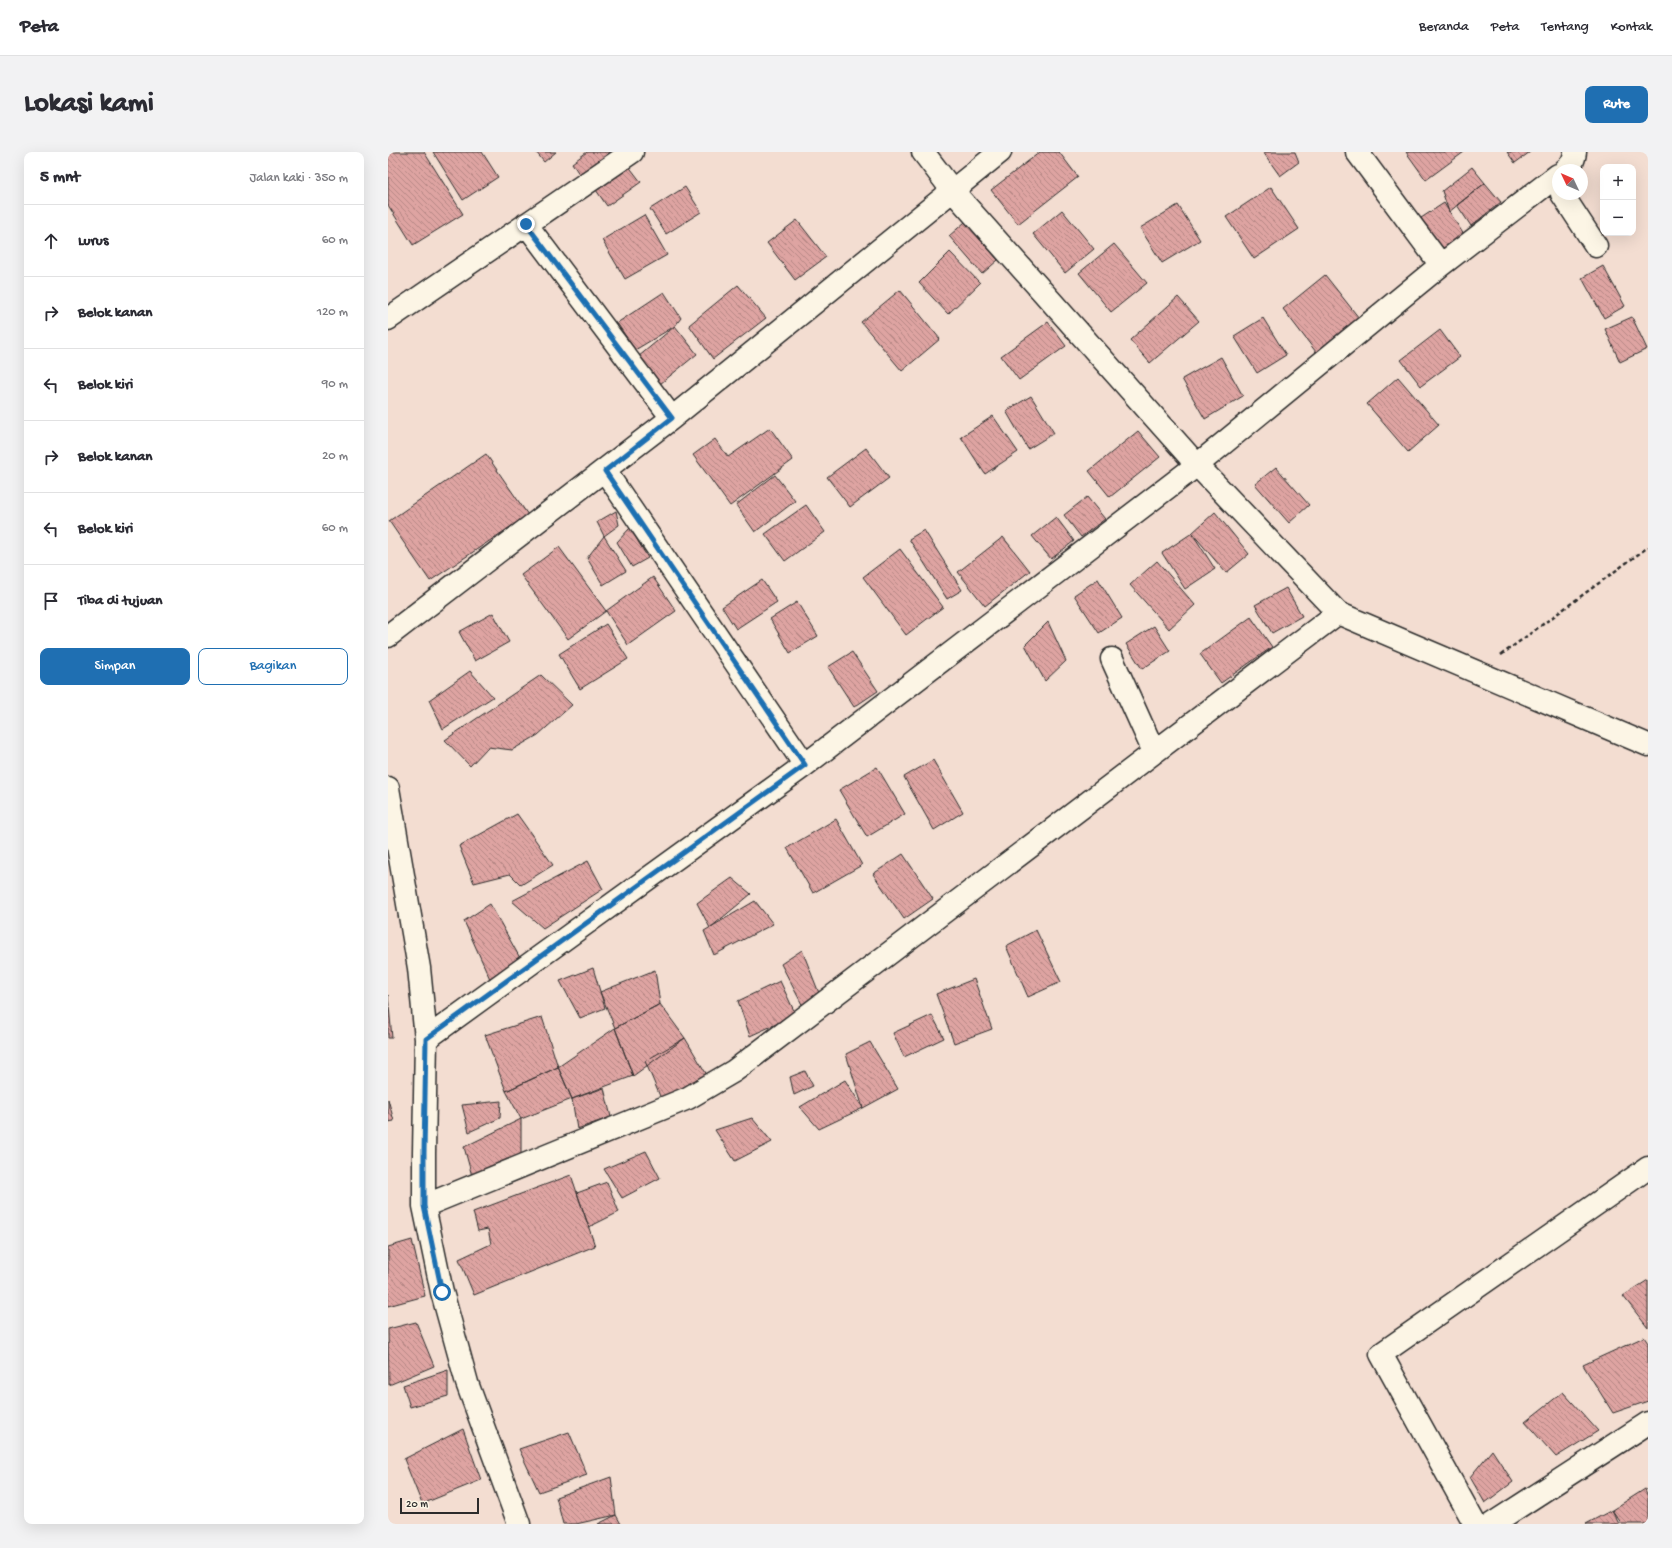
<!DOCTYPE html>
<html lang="id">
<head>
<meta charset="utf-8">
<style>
	:root { --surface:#fff; --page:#f2f2f3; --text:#2b2b33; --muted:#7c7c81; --line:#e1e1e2; --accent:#1f6fb2 }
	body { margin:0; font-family:"Gochi Hand",sans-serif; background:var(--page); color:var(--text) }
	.controls { position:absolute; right:12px; top:12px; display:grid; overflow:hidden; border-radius:8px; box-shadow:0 4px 16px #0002 }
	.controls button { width:36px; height:36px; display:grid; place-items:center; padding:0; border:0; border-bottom:1px solid var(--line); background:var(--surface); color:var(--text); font:20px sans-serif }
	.compass { position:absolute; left:1164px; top:12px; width:36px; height:36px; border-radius:50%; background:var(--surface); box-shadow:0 4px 16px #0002; rotate:314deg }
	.scale { position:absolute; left:12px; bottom:10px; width:79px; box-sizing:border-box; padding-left:4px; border:2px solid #2b2b2b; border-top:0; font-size:11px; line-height:14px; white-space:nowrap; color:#2b2b2b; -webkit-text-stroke:3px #fcf5e5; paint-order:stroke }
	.stop { position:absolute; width:12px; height:12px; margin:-9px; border:3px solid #1f6fb2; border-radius:50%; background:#fff }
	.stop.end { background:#1f6fb2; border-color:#fff; box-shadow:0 1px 4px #0008 }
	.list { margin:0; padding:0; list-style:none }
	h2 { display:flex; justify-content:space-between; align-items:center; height:52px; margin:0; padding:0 16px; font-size:17px }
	h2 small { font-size:13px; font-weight:400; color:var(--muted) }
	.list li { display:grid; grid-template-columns:26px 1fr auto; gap:12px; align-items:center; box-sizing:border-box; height:72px; padding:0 16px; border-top:1px solid var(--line) }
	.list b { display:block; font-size:15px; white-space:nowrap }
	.list em { font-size:13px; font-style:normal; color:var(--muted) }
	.actions { display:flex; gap:8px; padding:12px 16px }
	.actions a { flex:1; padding:9px 0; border:1px solid var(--accent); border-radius:8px; text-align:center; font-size:14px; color:var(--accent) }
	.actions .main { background:var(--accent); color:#fff }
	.icon { flex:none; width:22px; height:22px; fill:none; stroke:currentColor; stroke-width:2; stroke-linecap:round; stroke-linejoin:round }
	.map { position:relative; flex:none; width:1260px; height:1372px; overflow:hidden; border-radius:8px }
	header { display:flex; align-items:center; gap:24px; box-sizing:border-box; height:56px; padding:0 20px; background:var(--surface); border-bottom:1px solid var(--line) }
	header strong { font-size:19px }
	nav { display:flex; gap:22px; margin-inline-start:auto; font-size:14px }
	.intro { display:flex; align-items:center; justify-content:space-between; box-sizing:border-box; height:96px; padding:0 24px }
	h1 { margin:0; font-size:28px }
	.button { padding:10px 18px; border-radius:8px; background:var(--accent); color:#fff; font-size:14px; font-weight:700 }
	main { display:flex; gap:24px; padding:0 24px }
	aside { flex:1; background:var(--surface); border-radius:8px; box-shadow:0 4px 16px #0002 }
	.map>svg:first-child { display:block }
	.building { fill:url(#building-back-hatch); stroke:#2b2b2b }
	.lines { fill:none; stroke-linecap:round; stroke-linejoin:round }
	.street-casing { stroke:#2b2b2b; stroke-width:25 }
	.path { stroke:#2b2b2b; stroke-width:2.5; stroke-dasharray:4 3; stroke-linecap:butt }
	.street { stroke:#fcf5e5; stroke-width:22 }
	.route { stroke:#1f6fb2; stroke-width:5 }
</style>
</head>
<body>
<header>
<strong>Peta</strong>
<nav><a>Beranda</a><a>Peta</a><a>Tentang</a><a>Kontak</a></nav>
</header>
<div class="intro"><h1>Lokasi kami</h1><a class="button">Rute</a></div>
<main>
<aside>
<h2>5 mnt<small>Jalan kaki · 350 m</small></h2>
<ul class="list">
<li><svg class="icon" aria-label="ahead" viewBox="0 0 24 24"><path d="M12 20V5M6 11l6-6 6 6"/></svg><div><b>Lurus</b></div><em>60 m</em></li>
<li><svg class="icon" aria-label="right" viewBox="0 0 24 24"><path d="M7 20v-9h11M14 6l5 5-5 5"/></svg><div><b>Belok kanan</b></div><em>120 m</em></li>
<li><svg class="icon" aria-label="left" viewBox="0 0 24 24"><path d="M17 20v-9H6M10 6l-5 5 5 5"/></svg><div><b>Belok kiri</b></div><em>90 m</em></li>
<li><svg class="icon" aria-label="right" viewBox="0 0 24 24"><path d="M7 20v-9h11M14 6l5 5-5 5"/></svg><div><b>Belok kanan</b></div><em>20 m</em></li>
<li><svg class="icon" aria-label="left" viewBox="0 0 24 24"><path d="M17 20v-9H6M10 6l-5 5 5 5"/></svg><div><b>Belok kiri</b></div><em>60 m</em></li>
<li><svg class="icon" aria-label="arrive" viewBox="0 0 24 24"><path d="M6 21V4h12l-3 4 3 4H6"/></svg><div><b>Tiba di tujuan</b></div></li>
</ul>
<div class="actions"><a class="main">Simpan</a><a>Bagikan</a></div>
</aside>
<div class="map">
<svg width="1260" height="1372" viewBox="0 0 1260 1372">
	<defs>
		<pattern id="building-back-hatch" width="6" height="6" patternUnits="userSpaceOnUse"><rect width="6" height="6" fill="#dea4a2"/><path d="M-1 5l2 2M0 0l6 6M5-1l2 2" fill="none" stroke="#b48684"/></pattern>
	</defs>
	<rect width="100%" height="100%" fill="#f3ddd1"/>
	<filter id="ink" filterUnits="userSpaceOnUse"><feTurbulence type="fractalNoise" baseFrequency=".025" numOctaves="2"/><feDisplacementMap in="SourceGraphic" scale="8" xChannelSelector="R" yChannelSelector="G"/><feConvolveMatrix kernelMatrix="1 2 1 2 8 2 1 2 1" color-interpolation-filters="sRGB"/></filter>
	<g filter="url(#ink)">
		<path class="building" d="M0 0H36L75 62 25 93 0 53Z
			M45 0H94L110 25 75 48Z
			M148 0H168L156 10Z
			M199 0H226L195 28 184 11Z
			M652 0H671L690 25 630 72 603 38Z
			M875 0H907L911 10 892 24Z
			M1018 0H1076L1038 28Z
			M1119 0H1142L1127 11Z
			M240 13 253 30 219 54 208 38Z
			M1084 15 1097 31 1061 60 1054 39Z
			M1097 31 1113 50 1083 74 1069 53Z
			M297 35 313 60 278 82 262 57Z
			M883 35 911 77 866 107 838 65Z
			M1056 51 1076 83 1053 98 1033 66Z
			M790 53 812 88 774 111 752 76Z
			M674 58 706 97 677 121 645 82Z
			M256 63 279 103 237 127 214 88Z
			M409 68 438 105 407 128 379 91Z
			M577 70 610 108 594 122 561 84Z
			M726 92 759 131 723 160 691 121Z
			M562 100 592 131 560 162 531 131Z
			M1215 114 1237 154 1216 166 1194 126Z
			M937 123 971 166 928 200 895 157Z
			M350 133 378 166 325 207 301 173Z
			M512 138 552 187 514 219 473 170Z
			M276 140 293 166 287 174 247 198 229 171Z
			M790 145 811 169 762 211 742 188Z
			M1244 165 1259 197 1232 210 1217 177Z
			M875 166 898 203 869 221 846 184Z
			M660 170 678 194 631 228 613 204Z
			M287 174 309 202 272 232 250 205Z
			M1052 178 1072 205 1033 234 1013 208Z
			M833 205 855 244 817 267 794 227Z
			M1010 225 1051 273 1020 300 979 252Z
			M643 244 666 281 640 297 618 259Z
			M605 264 630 300 597 322 573 285Z
			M382 276 405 308 342 354 305 303 327 287 340 305Z
			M750 279 772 305 722 345 701 319Z
			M478 296 501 326 462 355 439 325Z
			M98 302 140 363 42 429 1 369Z
			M888 315 921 353 901 371 867 332Z
			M387 323 407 349 367 380 348 353Z
			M699 345 717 367 693 385 676 363Z
			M418 353 437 380 397 409 377 382Z
			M228 359 231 373 216 384 209 370Z
			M827 360 861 402 838 421 804 381Z
			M668 365 686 389 663 407 644 384Z
			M242 376 260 406 244 415 229 390Z
			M536 378 574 438 559 447 521 387Z
			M804 381 827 417 797 437 774 401Z
			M216 384 238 419 215 433 199 406Z
			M615 385 642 419 597 454 570 420Z
			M171 395 218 459 180 487 133 423Z
			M512 397 555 455 518 483 475 425Z
			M769 409 807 453 781 477 742 433Z
			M265 425 288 459 240 493 218 459Z
			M710 427 734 466 711 481 686 443Z
			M374 428 389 450 348 477 334 455Z
			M898 436 914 464 884 481 867 453Z
			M409 450 430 484 402 501 382 467Z
			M105 461 121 490 87 509 71 480Z
			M863 465 884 495 833 531 812 502Z
			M660 470 678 509 657 529 637 493Z
			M218 472 240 507 192 537 171 502Z
			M766 474 782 499 754 517 738 492Z
			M464 500 490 539 466 555 440 515Z
			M82 519 105 545 55 577 41 548Z
			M153 523 184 553 150 583 124 598 100 595 82 614 57 588Z
			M545 608 575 660 546 678 516 625Z
			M489 615 517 662 479 685 451 638Z
			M129 662 165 713 133 733 122 722 86 731 71 694Z
			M448 667 474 713 425 741 399 696Z
			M515 702 545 747 516 767 485 722Z
			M200 709 215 737 155 776 124 749Z
			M344 726 363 742 322 776 309 751Z
			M367 749 385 772 326 803 316 779Z
			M102 752 132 806 102 827 76 769Z
			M648 778 673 830 640 845 618 794Z
			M414 798 431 841 420 864 393 812Z
			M205 816 217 856 192 866 172 829Z
			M267 818 272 852 227 876 212 840Z
			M586 827 604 877 566 891 548 842Z
			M392 829 408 863 362 884 350 849Z
			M0 843 4 886H0Z
			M272 852 297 886 245 924 227 876Z
			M544 863 556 886 516 905 505 881Z
			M154 865 170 915 118 939 97 883Z
			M227 876 245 924 184 947 170 915Z
			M297 886 325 933 277 956 257 909Z
			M482 890 510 937 475 956 458 902Z
			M170 915 184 947 133 967 118 939Z
			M417 919 425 934 406 943 402 925Z
			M457 928 475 956 431 977 412 955Z
			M216 936 223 965 189 977 184 947Z
			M0 947 6 969 0 970Z
			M113 949 112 966 81 980 74 953Z
			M364 966 384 990 347 1009 327 978Z
			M133 967V1003L84 1024 76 995Z
			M258 999 272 1026 234 1046 216 1017Z
			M183 1023 207 1094 86 1143 71 1107 103 1092 100 1077 90 1079 85 1060Z
			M219 1030 231 1060 201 1075 189 1041Z
			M24 1088 37 1144 0 1154V1095Z
			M1260 1128V1176L1235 1144Z
			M28 1170 46 1214 1 1233 0 1177Z
			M1256 1185 1260 1191V1249L1225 1261 1195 1213Z
			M60 1218V1244L22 1255 15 1233Z
			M1175 1240 1210 1279 1168 1305 1137 1270Z
			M75 1277 93 1328 34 1352 16 1307Z
			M181 1280 199 1323 151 1340 131 1297Z
			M1104 1298 1125 1330 1097 1351 1082 1325Z
			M223 1325 228 1363 188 1372H175L168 1345Z
			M1257 1337 1260 1345V1372H1234L1224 1358Z
			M1224 1358 1231 1372H1198Z
			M228 1363 233 1372H210Z"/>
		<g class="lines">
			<g class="street-casing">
				<path id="street" d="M535 0 564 38 809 313 950 461
					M969 0 1053 113
					M1177 18C1183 13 1186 9 1187 0
					M1174 42 1208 94
					M138 72 284 266
					M0 167 244 0
					M217 319 417 613
					M0 484 284 266 612 0
					M724 507 766 600
					M0 636 31 816 38 887 36 1001V1054L54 1140 79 1231 131 1372
					M38 887 417 613 809 313 1053 113 1170 23
					M36 1054 300 946 346 919 950 461 1260 593
					M1087 1372 993 1202 1260 1016
					M1104 1372 1260 1271"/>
			</g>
			<path class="path" d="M1113 503 1260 395"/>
			<use href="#street" class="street"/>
		</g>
	</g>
	<g class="lines" filter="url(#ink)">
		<path class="route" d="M54 1140 36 1054V1001L38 887 417 613 217 319 284 266 138 72"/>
	</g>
</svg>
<div class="controls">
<button>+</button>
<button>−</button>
</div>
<svg class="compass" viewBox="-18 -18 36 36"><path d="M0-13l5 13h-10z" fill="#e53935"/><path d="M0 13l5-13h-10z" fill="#7c7c81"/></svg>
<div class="scale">20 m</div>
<div class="stop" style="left:54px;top:1140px"></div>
<div class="stop end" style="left:138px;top:72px"></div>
</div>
</main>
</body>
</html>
